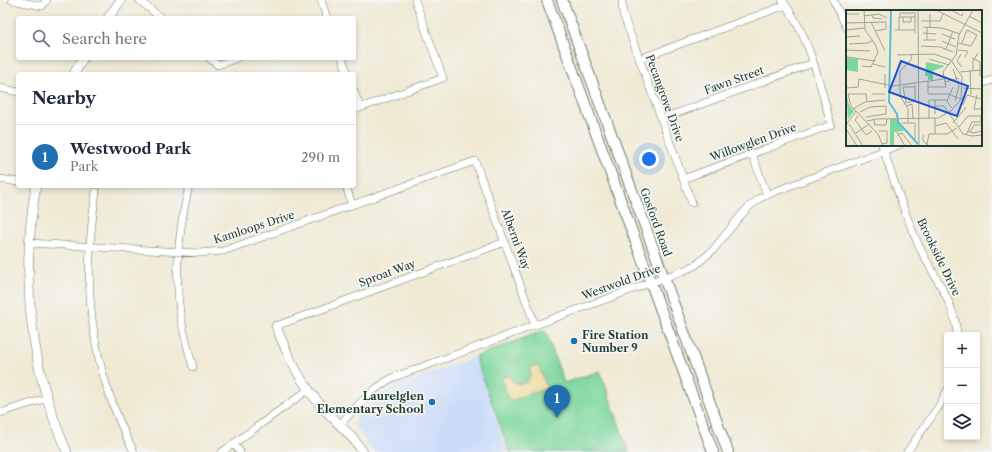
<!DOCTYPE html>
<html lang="en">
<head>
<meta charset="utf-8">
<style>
	:root { --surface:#fff; --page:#f2f2f3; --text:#1f2937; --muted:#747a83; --line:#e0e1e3; --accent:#1f6fb2 }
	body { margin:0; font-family:"Libre Caslon Text",serif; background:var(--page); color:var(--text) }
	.controls { position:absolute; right:12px; bottom:12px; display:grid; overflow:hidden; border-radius:4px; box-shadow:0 2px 6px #0003 }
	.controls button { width:36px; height:36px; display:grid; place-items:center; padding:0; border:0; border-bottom:1px solid var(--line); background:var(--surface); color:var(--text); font:20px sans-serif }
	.you { position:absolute; left:649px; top:159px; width:14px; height:14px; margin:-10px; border:3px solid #fff; border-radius:50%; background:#1a73e8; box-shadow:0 0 0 6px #1a73e833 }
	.badge { display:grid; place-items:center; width:26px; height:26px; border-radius:50%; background:var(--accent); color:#fff; font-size:13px; font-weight:700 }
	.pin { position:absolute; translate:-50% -33px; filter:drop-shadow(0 1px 2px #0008) }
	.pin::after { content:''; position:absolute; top:21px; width:14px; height:12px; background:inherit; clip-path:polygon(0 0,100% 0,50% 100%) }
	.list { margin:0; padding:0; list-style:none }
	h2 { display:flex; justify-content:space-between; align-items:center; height:52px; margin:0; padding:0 16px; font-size:17px }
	h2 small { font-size:13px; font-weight:400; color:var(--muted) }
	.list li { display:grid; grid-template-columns:26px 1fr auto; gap:12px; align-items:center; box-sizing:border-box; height:64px; padding:0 16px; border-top:1px solid var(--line) }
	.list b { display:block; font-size:15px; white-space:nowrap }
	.list p { margin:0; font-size:13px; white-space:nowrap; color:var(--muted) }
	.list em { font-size:13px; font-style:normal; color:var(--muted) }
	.icon { flex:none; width:22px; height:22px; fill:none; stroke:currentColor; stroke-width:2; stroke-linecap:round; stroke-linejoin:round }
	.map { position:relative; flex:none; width:992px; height:452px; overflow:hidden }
	.search { position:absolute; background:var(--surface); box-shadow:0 2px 6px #0003; left:16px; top:16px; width:340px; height:44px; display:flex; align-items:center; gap:10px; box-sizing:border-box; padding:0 14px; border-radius:4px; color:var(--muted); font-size:15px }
	.panel { position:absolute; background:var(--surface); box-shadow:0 2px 6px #0003; left:16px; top:72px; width:340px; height:116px; border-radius:4px }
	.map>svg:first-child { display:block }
	.built { fill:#cadcf9 }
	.green { fill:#7dd79d; stroke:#4e8a68 }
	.sand { fill:#eeda9e; stroke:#868c69 }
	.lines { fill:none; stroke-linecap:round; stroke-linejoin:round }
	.minor-casing { stroke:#687a6c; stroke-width:8 }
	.tertiary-casing { stroke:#687a6c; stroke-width:10 }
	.secondary-casing { stroke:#687a6c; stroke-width:12 }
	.minor { stroke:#fff; stroke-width:7 }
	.tertiary { stroke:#fff; stroke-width:9 }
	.secondary { stroke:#fff; stroke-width:10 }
	.poi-dot { fill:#1f6fb2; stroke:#f6f6f2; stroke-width:1.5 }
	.labels { text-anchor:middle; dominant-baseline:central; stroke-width:3.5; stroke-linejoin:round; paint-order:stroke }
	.street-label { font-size:11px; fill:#1f3d34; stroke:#f6f6f2 }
	.poi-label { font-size:11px; font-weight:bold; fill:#1f3d34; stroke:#f6f6f2; text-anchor:start }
	.inset-river { fill:none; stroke:#5bbcd9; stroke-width:2 }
	.inset-road { fill:none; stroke:#9ca595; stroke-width:1 }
	.view { fill:#1d4ed8; fill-opacity:0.15; stroke:#1d4ed8; stroke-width:2 }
	.inset-edge { fill:none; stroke:#1f3d34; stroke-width:2 }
</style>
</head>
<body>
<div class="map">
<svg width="992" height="452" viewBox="0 0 992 452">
	<rect width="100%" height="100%" fill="#f6f6f2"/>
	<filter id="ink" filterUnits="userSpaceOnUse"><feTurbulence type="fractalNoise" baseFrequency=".025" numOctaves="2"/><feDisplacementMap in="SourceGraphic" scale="8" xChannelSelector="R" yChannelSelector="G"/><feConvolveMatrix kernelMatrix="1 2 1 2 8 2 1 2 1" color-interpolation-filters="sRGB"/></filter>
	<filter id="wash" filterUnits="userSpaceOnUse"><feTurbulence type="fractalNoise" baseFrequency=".012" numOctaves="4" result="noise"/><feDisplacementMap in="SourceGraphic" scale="16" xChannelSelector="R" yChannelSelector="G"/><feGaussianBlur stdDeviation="0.9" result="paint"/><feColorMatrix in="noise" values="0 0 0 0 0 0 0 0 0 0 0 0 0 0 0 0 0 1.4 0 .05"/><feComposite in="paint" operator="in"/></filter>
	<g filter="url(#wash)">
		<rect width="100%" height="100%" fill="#f0ead5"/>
		<path class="built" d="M475 357 508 452H373L354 424 355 420 363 411 385 392 404 383Z"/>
		<path class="green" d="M545 330 564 383 600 371 629 452H510L475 357Z"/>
		<path class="sand" d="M538 365 547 388 509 401 501 378 510 375 512 381 520 384 527 382 531 373 529 368Z"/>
	</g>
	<g filter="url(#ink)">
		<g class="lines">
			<g class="minor-casing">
				<path id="minor" d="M12 0 42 6 47 0
					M139 0 161 18
					M321 0 327 18
					M622 0 623 14 692 203
					M833 0 847 28
					M209 58 218 65 237 58
					M342 58 348 74
					M639 59 786 5
					M981 84 992 80
					M0 88 18 92
					M354 91 360 108
					M354 110 443 78 415 0
					M661 119 813 63
					M882 145C893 179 905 216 920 248 934 277 955 302 957 335
					M752 154 767 195
					M0 179 18 182
					M683 179 831 125C819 82 810 36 782 0
					M189 186C179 228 174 270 180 313 183 332 188 349 193 367
					M346 186 352 205
					M96 192C81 286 90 367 134 452
					M29 243 199 253 223 251 475 161 535 325
					M276 326 505 242
					M0 413 47 398
					M340 425C357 405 370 391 392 378L685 270 696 265 713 250 742 214 750 206 760 198 776 191 899 145
					M234 444 240 452
					M222 452 308 390
					M907 452 939 406 947 391"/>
			</g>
			<g class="tertiary-casing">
				<path id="tertiary" d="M108 18 121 0
					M74 74 83 58
					M36 186C20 276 30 369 67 452
					M276 326C288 357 302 386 326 411 339 425 353 436 363 452"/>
			</g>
			<g class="secondary-casing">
				<path id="secondary" d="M547 0 713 452
					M562 0 728 452"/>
			</g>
			<use href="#minor" class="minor"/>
			<use href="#tertiary" class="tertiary"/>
			<use href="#secondary" class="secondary"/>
		</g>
	</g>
	<g class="poi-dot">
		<circle cx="574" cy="341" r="4"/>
		<circle cx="432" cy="402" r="4"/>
	</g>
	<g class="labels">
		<g class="street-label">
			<text transform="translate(734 80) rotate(-20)">Fawn Street</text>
			<text transform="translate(665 98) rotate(70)">Pecangrove Drive</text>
			<text transform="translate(753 142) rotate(-20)">Willowglen Drive</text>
			<text transform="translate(656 222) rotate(70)">Gosford Road</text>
			<text transform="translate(254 227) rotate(-18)">Kamloops Drive</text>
			<text transform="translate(516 239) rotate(70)">Alberni Way</text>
			<text transform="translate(939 257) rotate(64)">Brookside Drive</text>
			<text transform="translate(387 273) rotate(-20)">Sproat Way</text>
			<text transform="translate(621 282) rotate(-20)">Westwold Drive</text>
		</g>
		<g class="poi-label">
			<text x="582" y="335">Fire Station<tspan x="582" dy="13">Number 9</tspan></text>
			<text x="424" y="396" text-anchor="end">Laurelglen<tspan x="424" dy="13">Elementary School</tspan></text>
		</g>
	</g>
	<g transform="translate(846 10)">
		<rect width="136" height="136" fill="#f0ead5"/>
		<path d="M1 48 12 49V62L0 60ZM80 52 99 56 87 61V70H82V66H79ZM0 81 3 95 8 101 2 109ZM44 109H50L58 121 48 122V136H44Z" fill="#7dd79d"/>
		<path class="inset-river" d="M45 0 43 92 51 104 52 112 72 134"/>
		<path class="inset-road" d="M72 0 73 136M90 0 136 23M105 0 116 6 117 3M0 4H13M84 4V17M26 5 27 8 36 9M18 6 33 4 41 8M123 6 136 13M54 7V3H69V23M57 7V12H65V7M75 11H94L97 4M25 12 39 41M0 13 40 12V19L29 21M77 17 96 18 114 24M81 17V30M0 20 18 18M49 20H68M53 20V7H69M77 23 90 24M96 24 109 29M0 27 14 26M77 30H90M96 31 110 37M112 33 125 36 131 25 121 20 116 33M3 34 22 33 27 30M75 36 94 37 107 42M100 39 107 21M0 40 24 41M112 40 122 41 119 47M115 44 111 51 116 57M1 47 29 51M126 48 134 52V66H136M83 49 103 55M27 54 39 57M16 56 25 57 32 42 29 34 19 20 18 0M107 59 113 76 109 91M124 60 125 85M127 60V51L132 43M114 62 136 60M82 71V84H102L115 89M99 72 113 68M82 77H100L97 62 110 45 113 25 127 0M0 78 12 77 13 69 47 76 98 69M39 78V64M117 78 136 79M26 84H39M131 85 128 99H136M21 91 20 84H2L5 96 32 124 37 136M101 91 107 77M60 92 57 77H69M58 93 69 91V75M117 95 121 85 136 89M60 96 66 94 67 109M89 96H98L117 124 126 126 136 125M7 99 19 92 39 90M14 102 24 97 40 96V104L20 107M89 104V90M12 106 9 110 20 125 26 121M89 108V124M28 109 29 115H40L41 109M83 109V90H100L106 98M21 111 30 109 92 108 105 101 115 89 116 67 105 50 88 44 51 45M62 112V99L54 86V61L65 50 66 44M56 113H69V129M107 113 120 97M3 114 17 136M0 115 10 101M89 116 100 113 112 129M113 117 122 106H135V112M0 119 11 136M33 121H41V133L36 134M121 121 127 123 136 121M51 122 59 136M124 122 128 115H136M10 123 23 114M51 125 56 123 66 136M77 125V131L82 135M120 125 126 112H136M81 134 83 124H101L111 118"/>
		<path class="view" d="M55 51 122 76 111 106 43 82Z"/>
		<rect width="136" height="136" class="inset-edge"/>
	</g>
</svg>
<div class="controls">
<button>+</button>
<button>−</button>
<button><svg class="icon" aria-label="layers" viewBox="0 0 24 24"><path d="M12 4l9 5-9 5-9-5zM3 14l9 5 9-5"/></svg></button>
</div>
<div class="you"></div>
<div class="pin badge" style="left:557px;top:418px">1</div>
<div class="search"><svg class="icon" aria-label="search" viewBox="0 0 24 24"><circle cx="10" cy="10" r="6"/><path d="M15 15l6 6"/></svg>Search here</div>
<section class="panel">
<h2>Nearby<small></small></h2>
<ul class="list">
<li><span class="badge">1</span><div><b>Westwood Park</b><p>Park</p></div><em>290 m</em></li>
</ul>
</section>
</div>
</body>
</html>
